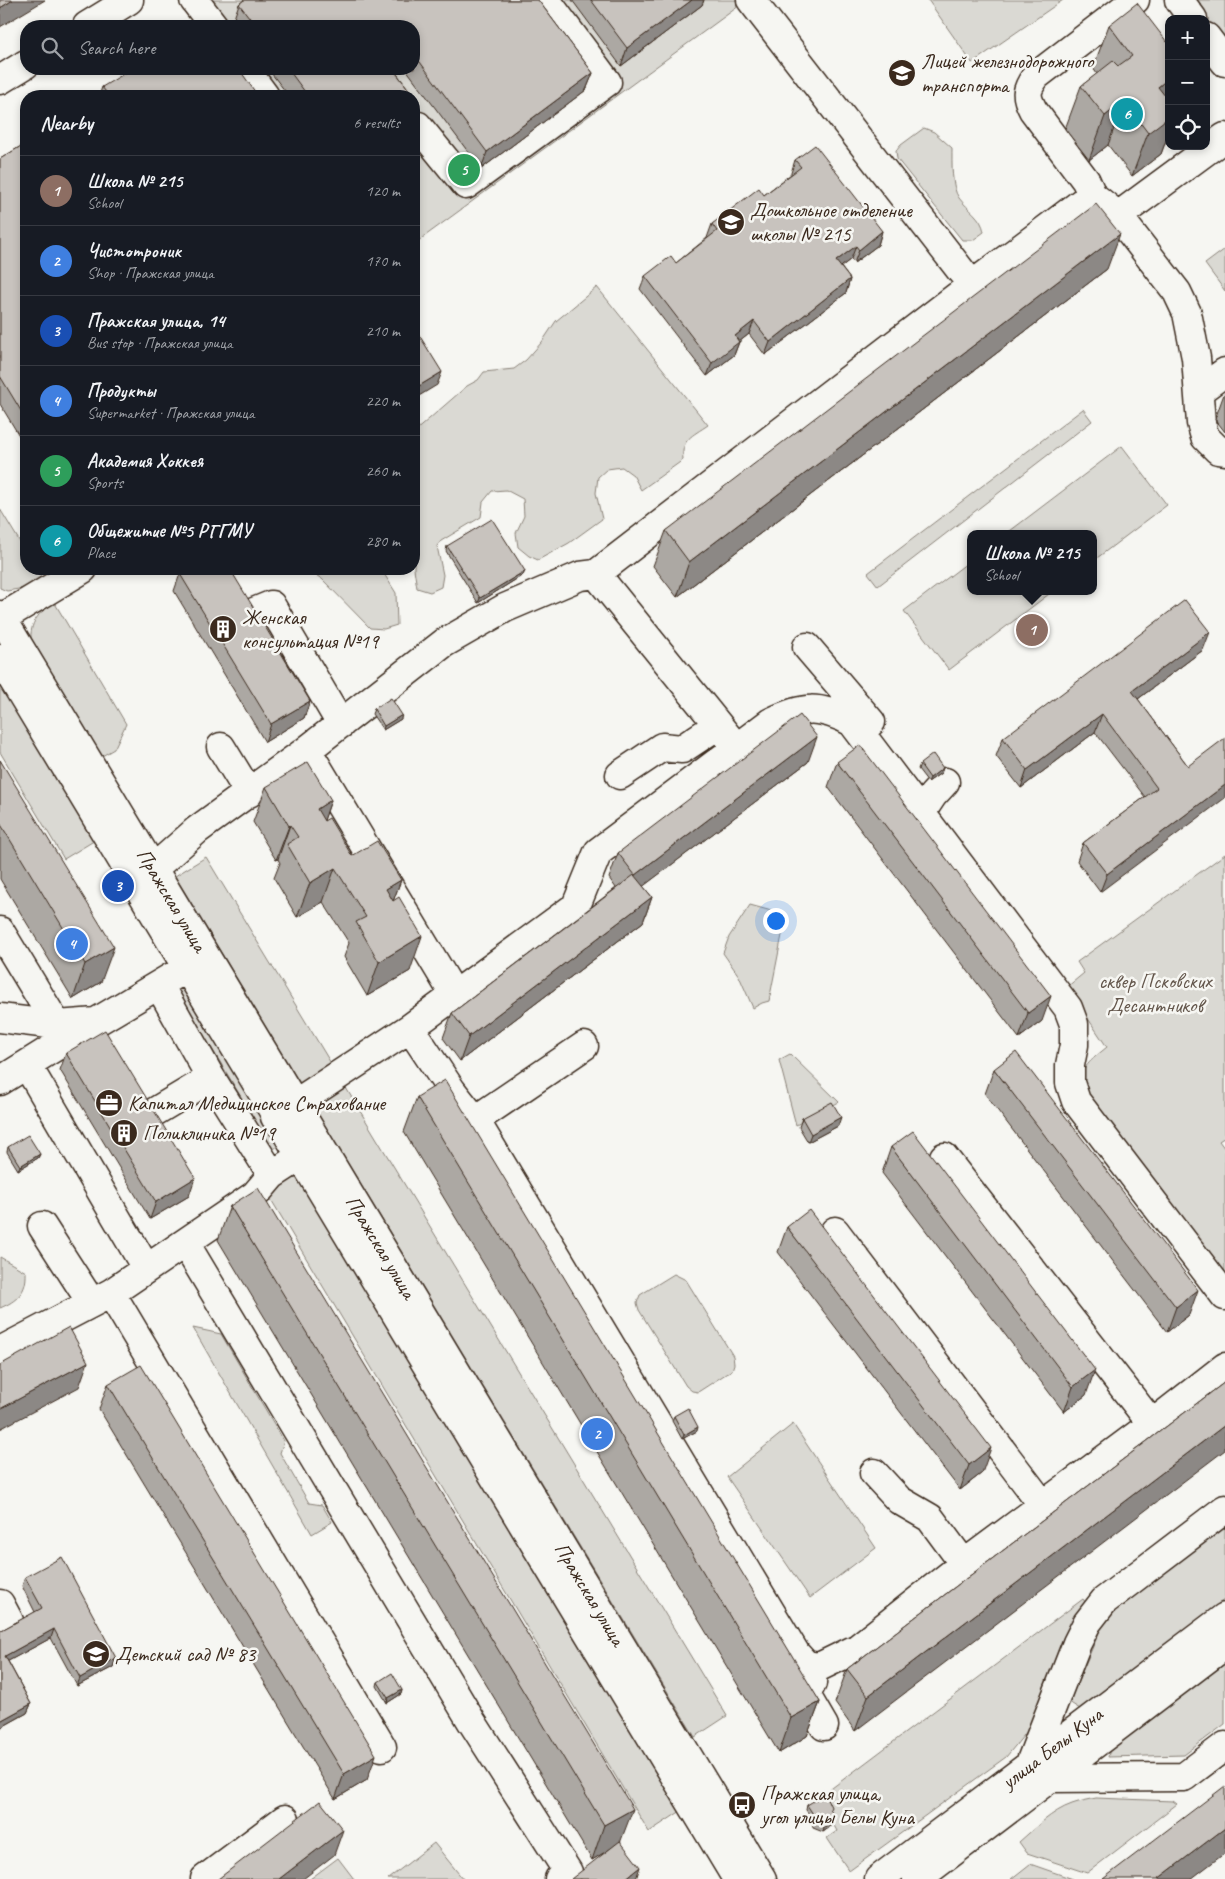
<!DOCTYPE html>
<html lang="en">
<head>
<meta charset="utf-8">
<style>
	:root { --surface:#171b24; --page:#242831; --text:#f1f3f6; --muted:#9ea1a6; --line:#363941; --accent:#9f9995 }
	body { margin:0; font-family:Caveat,sans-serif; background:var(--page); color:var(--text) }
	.controls { position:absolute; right:15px; top:15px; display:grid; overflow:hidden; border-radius:10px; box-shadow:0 2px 8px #0003 }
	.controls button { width:45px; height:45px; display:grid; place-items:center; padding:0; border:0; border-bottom:1px solid var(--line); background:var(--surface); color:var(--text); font:25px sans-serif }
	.you { position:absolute; left:775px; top:920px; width:18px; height:18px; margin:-12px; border:4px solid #fff; border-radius:50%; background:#1a73e8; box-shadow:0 0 0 8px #1a73e833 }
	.badge { display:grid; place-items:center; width:32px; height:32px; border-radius:50%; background:var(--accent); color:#fff; font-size:16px; font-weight:700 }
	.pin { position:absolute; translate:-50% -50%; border:2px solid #fff; box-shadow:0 1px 5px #0006 }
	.popup { position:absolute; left:967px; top:530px; width:130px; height:65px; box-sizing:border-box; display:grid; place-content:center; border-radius:10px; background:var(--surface); filter:drop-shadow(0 1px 4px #0005); font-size:16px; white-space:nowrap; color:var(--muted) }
	.popup b { font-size:19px; color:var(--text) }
	.popup::after { content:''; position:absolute; left:50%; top:100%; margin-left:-10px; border:10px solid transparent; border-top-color:var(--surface) }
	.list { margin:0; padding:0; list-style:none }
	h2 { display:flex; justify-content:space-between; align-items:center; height:65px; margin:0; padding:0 20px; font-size:21px }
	h2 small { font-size:16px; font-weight:400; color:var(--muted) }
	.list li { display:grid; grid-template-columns:32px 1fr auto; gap:15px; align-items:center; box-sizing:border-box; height:70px; padding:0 20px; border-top:1px solid var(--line) }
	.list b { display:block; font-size:19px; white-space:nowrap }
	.list p { margin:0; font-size:16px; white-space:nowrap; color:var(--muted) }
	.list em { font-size:16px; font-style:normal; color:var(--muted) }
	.icon { flex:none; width:28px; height:28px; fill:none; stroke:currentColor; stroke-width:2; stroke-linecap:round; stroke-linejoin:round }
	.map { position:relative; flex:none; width:1225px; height:1879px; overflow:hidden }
	.search { position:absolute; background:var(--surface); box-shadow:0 2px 8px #0003; left:20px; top:20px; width:400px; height:55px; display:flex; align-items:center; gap:12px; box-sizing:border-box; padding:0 18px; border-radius:20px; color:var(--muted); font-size:19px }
	.panel { position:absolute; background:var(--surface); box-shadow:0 2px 8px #0003; left:20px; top:90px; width:400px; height:485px; border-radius:20px }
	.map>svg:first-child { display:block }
	.green { fill:#dad9d3; stroke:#8a8278 }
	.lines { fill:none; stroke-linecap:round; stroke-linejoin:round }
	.minor-casing { stroke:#3b2a1e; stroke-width:31 }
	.minor { stroke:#f6f6f2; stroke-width:28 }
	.wall { fill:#aca8a3; stroke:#3b2a1e }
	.shaded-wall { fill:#8c8885; stroke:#3b2a1e }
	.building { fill:#c8c3be; stroke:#3b2a1e }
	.labels { text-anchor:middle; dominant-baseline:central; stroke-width:5; stroke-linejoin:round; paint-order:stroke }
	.poi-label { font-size:21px; fill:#3b2a1e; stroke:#f6f6f2; text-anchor:start }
	.street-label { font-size:21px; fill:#3b2a1e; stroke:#f6f6f2 }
	.park-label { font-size:21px; fill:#63564b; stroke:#f6f6f2 }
</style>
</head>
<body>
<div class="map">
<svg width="1225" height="1879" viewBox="0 0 1225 1879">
	<rect width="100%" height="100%" fill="#f6f6f2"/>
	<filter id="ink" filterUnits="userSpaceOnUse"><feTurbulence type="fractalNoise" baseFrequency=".02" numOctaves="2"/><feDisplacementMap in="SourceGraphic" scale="10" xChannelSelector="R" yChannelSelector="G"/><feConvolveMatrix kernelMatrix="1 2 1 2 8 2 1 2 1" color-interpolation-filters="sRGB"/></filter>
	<g filter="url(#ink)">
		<path class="green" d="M205 0H741L743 3 414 244V96H247L227 69H414V26H196L187 13Z
			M928 0H1063L972 63Z
			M1192 0H1225V44Z
			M924 128 934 132 952 148C952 162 951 187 959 198 968 210 982 217 984 232L973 240H962L897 159 896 151 901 145Z
			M1225 249V291L1205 264Z
			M597 287 708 425C692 436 681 439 683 460L641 490 633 475 622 467 607 469 598 477 596 493 602 519 569 543 538 560 529 556 518 547 516 533 524 516 523 499 506 490 492 491 483 502 481 517 441 541 437 546 443 575 441 587 430 592 417 588 414 569V432L467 386 478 380 484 372 514 369 526 360 542 342 556 321Z
			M1083 409 1092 421 878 586 868 573Z
			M1122 446 1167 505 1093 561V534H1006Z
			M0 509 26 552V569H36L42 578 30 587 7 591 0 588Z
			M971 560V591H1053L949 670 904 611Z
			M306 569H381L396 593 397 625 384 629 370 628 322 579Z
			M53 600 126 724 114 749 102 756 31 638C30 620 42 612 53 600Z
			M0 678 97 839 64 859 0 752Z
			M1225 854V1137L1219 1141 1225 1149V1280L1078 1088C1082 1066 1090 1061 1107 1047L1067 987 1084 973 1077 962Z
			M206 857 335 1070 304 1090 175 876Z
			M750 905 786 915 769 1001 762 1003 753 1008 739 976 723 953 729 937Z
			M183 978 282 1142 273 1150 173 984Z
			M790 1054 839 1102 796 1125 779 1060Z
			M343 1083 727 1716 695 1737 314 1107Z
			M299 1169 684 1809 649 1832 266 1191Z
			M0 1257 26 1272C27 1292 17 1301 0 1308Z
			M674 1274 686 1280 733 1356 734 1364 732 1370 698 1392 692 1391 686 1386 639 1310 637 1303 640 1295Z
			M193 1328 221 1334 284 1441 280 1453 309 1503 322 1505 332 1522 312 1534Z
			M793 1424 876 1548 810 1598 727 1477Z
			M1225 1525V1599L1080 1709 1069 1702 1104 1621 1125 1601Z
			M1083 1599 1089 1607 1029 1729 1006 1757 849 1871 827 1838 837 1831 828 1815 824 1794Z
			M1225 1662V1724L1184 1755 1108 1757 1110 1749Z
			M1096 1798 1173 1801 1177 1804 1087 1873 1027 1853 1019 1842C1035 1828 1052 1811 1072 1804 1080 1801 1088 1800 1096 1798Z
			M434 1843 463 1879H388Z
			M338 1858 354 1879H310Z
			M1030 1864 1073 1879H1011Z"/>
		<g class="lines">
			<g class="minor-casing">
				<path id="minor" d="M194 0 214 26
					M751 0 972 285
					M1179 0 1193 19
					M87 26 129 0
					M1206 37 1225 62
					M245 69 265 96
					M0 80 26 64
					M414 129 418 126 466 185 607 82 546 0
					M1092 195 1086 181 1033 110C1025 95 1026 90 1036 76L1135 0
					M1118 216 1225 137
					M1199 391 1225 372
					M596 574 736 747
					M254 612 271 605 341 724
					M0 615 762 1879
					M0 619 83 569
					M807 647 871 722 864 728
					M0 658 737 1879
					M221 747 249 793
					M307 750 455 996
					M620 775 662 747 682 749 718 725
					M921 813 933 795 945 782
					M133 880 153 869 197 830 307 750 444 643 505 608 580 576 596 574 972 285 1092 195 1118 216 1177 292 1187 313 1196 358 1201 423 1205 437 1218 450 1225 451
					M0 931 57 1025
					M159 985 211 1078 272 1175
					M0 1018 57 1025 96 1022 202 959
					M410 1028 452 1091 475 1120 796 1654 806 1665 819 1667 858 1648 964 1564 1152 1424 1225 1367
					M27 1065 146 1268
					M0 1081 90 1025
					M151 1114 211 1078
					M275 1117 410 1028 576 906 598 852 771 722C803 706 819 705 852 722L1068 1008 1074 1024V1045L1070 1065V1083L1076 1101 1225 1296
					M475 1120 584 1046
					M944 1157 1152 1424
					M42 1226 91 1302
					M835 1231 1043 1505
					M185 1243 472 1722 568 1872 559 1879
					M111 1293 382 1747
					M0 1351 111 1293 255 1195 272 1175 315 1147
					M874 1473 899 1500 930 1518 964 1564
					M0 1604 9 1621
					M813 1666 812 1683 806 1695 824 1726
					M1029 1766 1077 1643 1087 1623 1104 1601 1225 1509
					M1049 1778 1184 1777 1225 1746
					M205 1879 285 1819
					M879 1879 1225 1617
					M917 1879 1225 1645"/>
			</g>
			<use href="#minor" class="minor"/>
		</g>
		<path class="wall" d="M244 0H538L593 73 586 90 481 169 406 69H414V26H237L233 21 239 4Z
			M572 0H704L702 5 621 66Z
			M1109 25 1167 42 1169 41V132L1161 154 1132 176 1108 145 1089 160 1065 129 1081 86 1097 74 1093 68Z
			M268 69H396L394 70 410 91 408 96H289Z
			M102 87 258 96H99Z
			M26 143V447L0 404V159Z
			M795 160 882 231 878 245 854 263 851 259 841 267 850 279 846 293 765 355 749 334 739 342 734 355 707 376 640 289 645 276 676 263 707 238 712 224 764 195 791 174V173Z
			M1107 269 677 597 653 566 666 531Z
			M1225 393V432L1215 419 1224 394Z
			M447 546 525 571 523 575 478 603 446 551Z
			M180 574 310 701 304 718 265 742 174 591Z
			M1203 650 1138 699 1188 766 1100 892 1077 861 1083 843 1145 797 1095 732 1021 788 996 756 1003 738Z
			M374 709 401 719 383 730 372 714Z
			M0 760 101 982 73 999 0 879Z
			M808 762 643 886 652 897 643 922 460 1061 443 1038 452 1013 616 888 609 878 618 853Z
			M837 762 1042 1021 1019 1038 828 787Z
			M920 764 943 768 941 773 928 782 918 769Z
			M266 787 331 800 324 820 352 856 401 880 393 901 410 971 367 996 344 957 349 943 323 902 297 917 274 878 280 863 278 859 276 860 253 822Z
			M66 1053 189 1196 150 1219 60 1070Z
			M994 1069 1189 1315 1167 1332 985 1094Z
			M417 1097 820 1702 807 1736 779 1753 404 1132Z
			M802 1118 838 1126 808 1142 799 1127Z
			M8 1147 40 1154 38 1158 18 1170 7 1152Z
			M891 1147 1086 1395 1064 1412 882 1173Z
			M230 1206 621 1842 592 1860 218 1240Z
			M787 1227 982 1473 960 1490 778 1252Z
			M1225 1382 855 1731 835 1703 847 1669Z
			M108 1384 367 1780 335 1799 99 1409Z
			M674 1416 697 1431 682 1439 672 1421Z
			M25 1577 116 1658 113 1667 77 1686 51 1638 8 1661 31 1704 27 1713 0 1728V1631L35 1612 22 1586Z
			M378 1682 402 1690 401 1694 387 1703 377 1686Z
			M807 1805 830 1809V1827L823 1832 813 1828 812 1818 806 1810Z"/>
		<path class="shaded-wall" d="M13 0H45L0 27V8Z
			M692 0H704L702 5 621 66 627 48Z
			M593 73 586 90 481 169 487 152Z
			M1169 78V87L1157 118 1158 87Z
			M410 91 408 96H403Z
			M1124 101 1108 145 1089 160 1105 116Z
			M1169 104V132L1161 154 1132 176 1148 133Z
			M882 231 878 245 854 263 859 250Z
			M1120 234 1107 269 677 597 689 562Z
			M856 246 851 259 832 274 836 261Z
			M850 279 846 293 765 355 770 342Z
			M754 321 749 334 739 342 734 355 707 376 712 363 735 336Z
			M442 372 437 385 414 399V389Z
			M525 571 523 575 478 603 480 598Z
			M1210 632 1203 650 1126 708 1132 691Z
			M310 701 304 718 265 742 271 724Z
			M1102 714 1095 732 1021 788 1027 770Z
			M402 715 401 719 383 730 384 726Z
			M817 737 808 762 625 900 635 875Z
			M943 768 941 773 928 782 930 778Z
			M1225 785V798L1100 892 1107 874Z
			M331 800 319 835 317 809Z
			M290 825 278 859 276 860 289 826Z
			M335 868 323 902 297 917 310 883Z
			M401 880 388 915 386 889Z
			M652 897 643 922 460 1061 469 1036Z
			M422 936 410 971 367 996 379 962Z
			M114 947 101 982 73 999 85 964Z
			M1051 996 1042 1021 1019 1038 1028 1013Z
			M841 1117 838 1126 808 1142 811 1134Z
			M40 1154 38 1158 18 1170 20 1166Z
			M195 1178 189 1196 150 1219 156 1202Z
			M1198 1290 1189 1315 1167 1332 1176 1307Z
			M88 1362 79 1387 0 1429V1409Z
			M1095 1370 1086 1395 1064 1412 1073 1387Z
			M1225 1425V1450L855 1731 868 1696Z
			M698 1427 697 1431 682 1439 684 1435Z
			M991 1448 982 1473 960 1490 969 1465Z
			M54 1629 51 1638 1 1665 5 1656Z
			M116 1658 113 1667 77 1686 80 1678Z
			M402 1690 401 1694 387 1703 388 1698Z
			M820 1702 807 1736 779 1753 791 1718Z
			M31 1704 27 1713 0 1728V1721Z
			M376 1755 367 1780 335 1799 344 1774Z
			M633 1809 620 1843 592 1860 604 1825Z
			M832 1823 830 1827 823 1832 824 1828Z
			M1225 1828V1853L1191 1879H1158Z
			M343 1830 334 1855 303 1879H279Z
			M640 1867 636 1879H625Z"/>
		<path class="building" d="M0 0H13L0 8Z
			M244 0H538L593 73 487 152 414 54V26H256L239 4Z
			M591 0H692L627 48Z
			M1137 3 1167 42 1169 41V78L1158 87 1169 101V117L1148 133 1124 101 1105 116 1081 86 1113 61 1118 66 1132 56 1109 25Z
			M207 23 209 26H202Z
			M132 69H239L258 96H109L102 87Z
			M288 69H393L410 91 403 96H308Z
			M26 143V248L25 249 26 251V419L0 376V159Z
			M815 145 882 231 859 250 856 246 836 261 850 279 770 342 754 321 735 336 739 342 712 363 645 276 671 256 676 263 717 231 712 224 759 188 764 195 801 167 795 160Z
			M1096 204 1120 234 689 562 666 531Z
			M416 330 442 372 414 389V332Z
			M492 519 525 571 480 598 447 546Z
			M189 569H230L310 701 271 724 180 574Z
			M1185 600 1210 632 1132 691 1188 766 1225 738V785L1107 874 1083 843 1157 788 1102 714 1027 770 1003 738Z
			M391 698 402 715 384 726 374 709Z
			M800 715 817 737 635 875 618 853Z
			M860 745 1051 996 1028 1013 837 762Z
			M933 754 943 768 930 778 920 764Z
			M0 760 114 947 85 964 0 823Z
			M308 762 331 800 317 809 324 821 329 818 352 856 377 841 401 880 386 889 393 901 399 897 422 936 379 962 356 922 366 917 335 868 310 883 287 844 298 837 290 825 289 826 266 787Z
			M634 875 652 897 469 1036 452 1013Z
			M105 1030 195 1178 156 1202 66 1053Z
			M1016 1052 1198 1290 1176 1307 994 1069Z
			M445 1080 820 1702 791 1718 417 1097Z
			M832 1102 841 1117 811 1134 802 1118Z
			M913 1131 1095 1370 1073 1387 891 1147Z
			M28 1135 40 1154 20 1166 8 1147Z
			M258 1188 633 1809 604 1825 230 1206Z
			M809 1210 991 1448 969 1465 787 1227Z
			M69 1327 88 1362 0 1409V1365Z
			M141 1365 376 1755 344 1774 108 1384Z
			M1225 1382V1425L868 1696 847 1669Z
			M688 1408 698 1427 684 1435 674 1416Z
			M62 1557 116 1658 80 1678 54 1629 5 1656 31 1704 0 1721V1631L42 1608 25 1577Z
			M392 1673 402 1690 388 1698 378 1682Z
			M1225 1786V1828L1158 1879H1103Z
			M825 1794 831 1807 830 1809 834 1816 832 1823 824 1828 815 1823 813 1814 807 1805Z
			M320 1801 343 1830 279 1879H218Z
			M620 1841 640 1867 625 1879H571Z"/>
	</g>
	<defs>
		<g id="university-disc" transform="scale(1.4375)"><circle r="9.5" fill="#3b2a1e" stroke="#f6f6f2"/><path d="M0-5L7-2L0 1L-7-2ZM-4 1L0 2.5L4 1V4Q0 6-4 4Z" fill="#fff"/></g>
		<g id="school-disc" transform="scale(1.4375)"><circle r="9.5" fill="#3b2a1e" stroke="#f6f6f2"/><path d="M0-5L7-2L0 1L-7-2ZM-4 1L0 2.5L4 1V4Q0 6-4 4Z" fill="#fff"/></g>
		<g id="building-disc" transform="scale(1.4375)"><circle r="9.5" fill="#3b2a1e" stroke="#f6f6f2"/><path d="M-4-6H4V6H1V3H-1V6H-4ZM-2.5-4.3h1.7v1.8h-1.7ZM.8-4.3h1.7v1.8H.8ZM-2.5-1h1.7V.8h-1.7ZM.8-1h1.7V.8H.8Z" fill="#fff"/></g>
		<g id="office-disc" transform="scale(1.4375)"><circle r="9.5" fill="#3b2a1e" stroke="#f6f6f2"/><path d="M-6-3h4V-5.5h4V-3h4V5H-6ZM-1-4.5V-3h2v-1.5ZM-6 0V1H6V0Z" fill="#fff"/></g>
		<g id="bus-disc" transform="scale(1.4375)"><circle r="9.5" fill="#3b2a1e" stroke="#f6f6f2"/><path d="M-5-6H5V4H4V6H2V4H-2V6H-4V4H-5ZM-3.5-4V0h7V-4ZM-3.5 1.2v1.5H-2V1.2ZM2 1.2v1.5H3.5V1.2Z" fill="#fff"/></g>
	</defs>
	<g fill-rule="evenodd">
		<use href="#university-disc" x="902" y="73"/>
		<use href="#school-disc" x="731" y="222"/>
		<use href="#building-disc" x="223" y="629"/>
		<use href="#office-disc" x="109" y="1103"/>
		<use href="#building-disc" x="124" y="1133"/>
		<use href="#school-disc" x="96" y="1654"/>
		<use href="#bus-disc" x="742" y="1805"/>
	</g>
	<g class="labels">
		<g class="poi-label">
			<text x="921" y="61">Лицей железнодорожного<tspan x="921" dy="24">транспорта</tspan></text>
			<text x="750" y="210">Дошкольное отделение<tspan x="750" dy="24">школы № 215</tspan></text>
			<text x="242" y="617">Женская<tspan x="242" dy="24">консультация №19</tspan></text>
			<text x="128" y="1103">Капитал Медицинское Страхование</text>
			<text x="143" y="1133">Поликлиника №19</text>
			<text x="115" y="1654">Детский сад № 83</text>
			<text x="761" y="1793">Пражская улица,<tspan x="761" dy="24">угол улицы Белы Куна</tspan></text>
		</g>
		<g class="street-label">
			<text transform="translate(172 900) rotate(59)">Пражская улица</text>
			<text transform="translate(381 1247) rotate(59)">Пражская улица</text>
			<text transform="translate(590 1594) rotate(59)">Пражская улица</text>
			<text transform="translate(1052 1748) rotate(-37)">улица Белы Куна</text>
		</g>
		<g class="park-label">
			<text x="1155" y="981">сквер Псковских<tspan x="1155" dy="24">Десантников</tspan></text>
		</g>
	</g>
</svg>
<div class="controls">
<button>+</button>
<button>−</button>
<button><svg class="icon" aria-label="locate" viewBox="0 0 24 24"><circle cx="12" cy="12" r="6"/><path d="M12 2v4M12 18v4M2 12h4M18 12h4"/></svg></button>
</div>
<div class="you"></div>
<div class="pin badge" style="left:1032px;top:630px;background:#8d6e63">1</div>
<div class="popup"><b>Школа № 215</b>School</div>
<div class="pin badge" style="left:597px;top:1434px;background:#3f7fe0">2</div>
<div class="pin badge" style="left:118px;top:886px;background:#1a4fb4">3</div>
<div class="pin badge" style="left:72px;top:944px;background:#3f7fe0">4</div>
<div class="pin badge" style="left:464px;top:170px;background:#2e9e5b">5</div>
<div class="pin badge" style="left:1127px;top:114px;background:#0f9aa8">6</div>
<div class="search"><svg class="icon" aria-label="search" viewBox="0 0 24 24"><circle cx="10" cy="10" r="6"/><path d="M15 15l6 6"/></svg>Search here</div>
<section class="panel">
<h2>Nearby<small>6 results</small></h2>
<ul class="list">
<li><span class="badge" style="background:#8d6e63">1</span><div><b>Школа № 215</b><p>School</p></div><em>120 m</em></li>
<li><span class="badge" style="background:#3f7fe0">2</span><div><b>Чистотроник</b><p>Shop · Пражская улица</p></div><em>170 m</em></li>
<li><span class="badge" style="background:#1a4fb4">3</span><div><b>Пражская улица, 14</b><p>Bus stop · Пражская улица</p></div><em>210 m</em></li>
<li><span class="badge" style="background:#3f7fe0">4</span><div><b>Продукты</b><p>Supermarket · Пражская улица</p></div><em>220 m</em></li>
<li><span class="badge" style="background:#2e9e5b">5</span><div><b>Академия Хоккея</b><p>Sports</p></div><em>260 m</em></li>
<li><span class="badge" style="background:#0f9aa8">6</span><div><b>Общежитие №5 РГГМУ</b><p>Place</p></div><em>280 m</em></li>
</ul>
</section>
</div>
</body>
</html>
